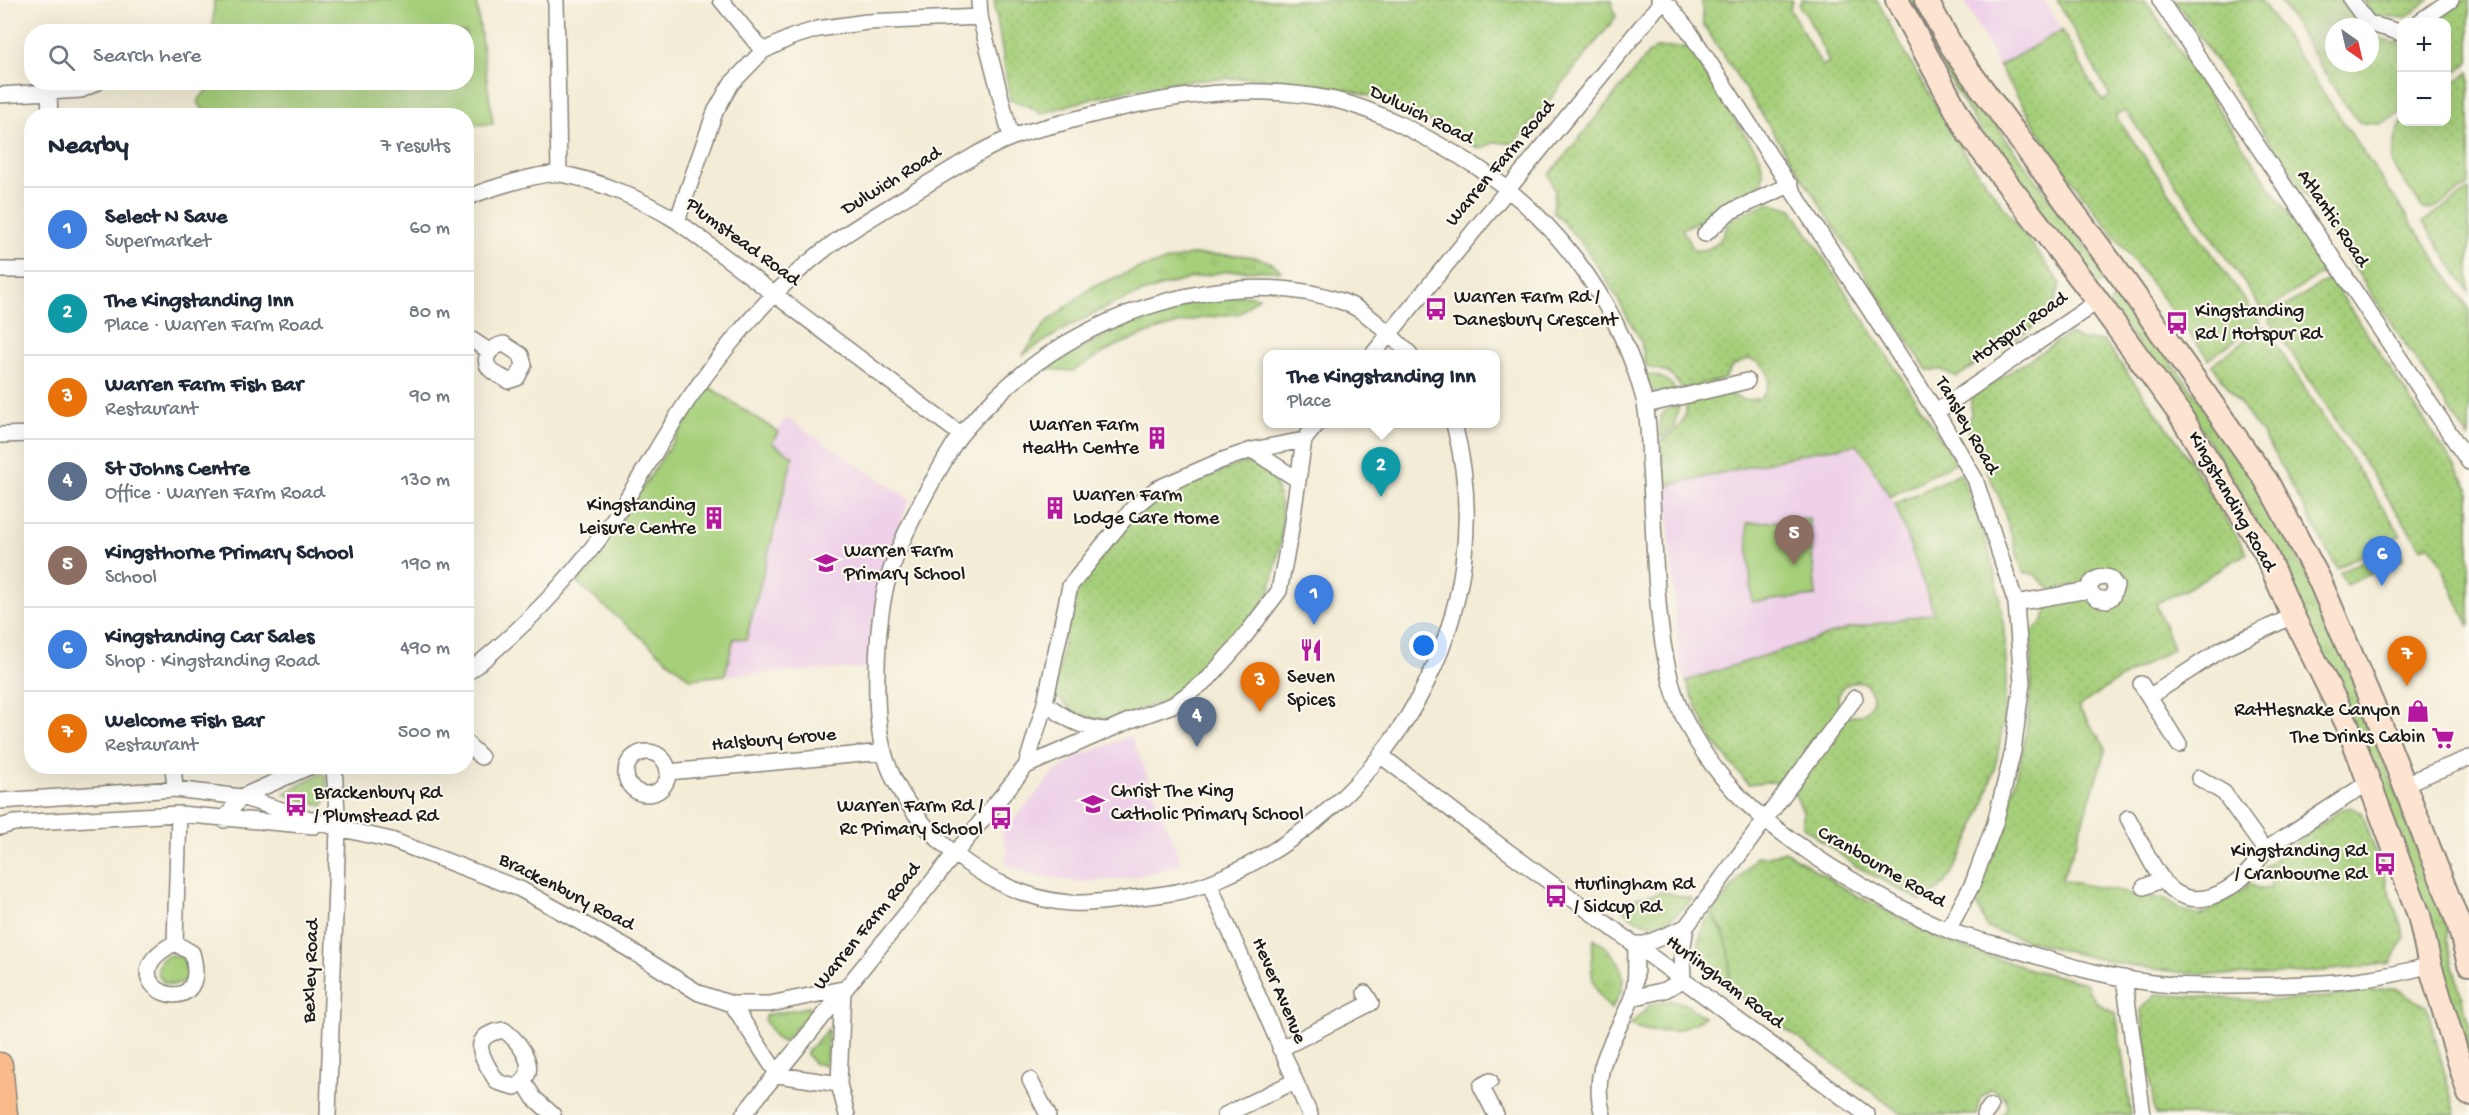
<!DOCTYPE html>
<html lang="en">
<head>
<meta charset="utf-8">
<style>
	:root { --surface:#fff; --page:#f6f6f7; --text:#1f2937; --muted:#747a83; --line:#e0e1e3; --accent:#0b8043 }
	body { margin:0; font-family:"Gochi Hand",sans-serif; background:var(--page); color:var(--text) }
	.controls { position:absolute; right:18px; top:18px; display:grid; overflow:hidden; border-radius:12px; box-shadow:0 6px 24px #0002 }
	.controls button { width:54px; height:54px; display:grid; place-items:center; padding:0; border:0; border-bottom:2px solid var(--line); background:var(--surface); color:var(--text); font:30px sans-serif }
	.compass { position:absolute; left:2325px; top:18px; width:54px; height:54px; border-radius:50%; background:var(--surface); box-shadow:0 6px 24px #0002; rotate:146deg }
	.you { position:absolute; left:1424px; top:646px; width:21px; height:21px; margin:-15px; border:4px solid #fff; border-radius:50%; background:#1a73e8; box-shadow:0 0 0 9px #1a73e833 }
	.badge { display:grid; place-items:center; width:39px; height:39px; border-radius:50%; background:var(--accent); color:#fff; font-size:20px; font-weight:700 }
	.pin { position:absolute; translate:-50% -50px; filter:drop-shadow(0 2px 3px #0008) }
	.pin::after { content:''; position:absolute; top:32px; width:21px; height:18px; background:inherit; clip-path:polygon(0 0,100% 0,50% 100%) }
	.popup { position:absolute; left:1263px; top:350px; width:237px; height:78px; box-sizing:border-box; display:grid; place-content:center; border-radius:12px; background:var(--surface); filter:drop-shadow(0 2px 4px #0005); font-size:20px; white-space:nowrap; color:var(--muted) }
	.popup b { font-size:22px; color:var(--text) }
	.popup::after { content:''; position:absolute; left:50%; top:100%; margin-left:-12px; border:12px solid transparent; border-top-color:var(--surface) }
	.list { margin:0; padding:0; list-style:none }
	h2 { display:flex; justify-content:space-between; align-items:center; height:78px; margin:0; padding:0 24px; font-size:26px }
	h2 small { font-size:20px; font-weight:400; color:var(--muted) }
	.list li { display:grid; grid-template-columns:39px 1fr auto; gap:18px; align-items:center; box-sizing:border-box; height:84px; padding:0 24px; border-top:2px solid var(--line) }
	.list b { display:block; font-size:22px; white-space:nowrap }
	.list p { margin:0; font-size:20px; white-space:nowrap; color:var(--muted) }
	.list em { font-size:20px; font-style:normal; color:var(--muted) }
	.icon { flex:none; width:33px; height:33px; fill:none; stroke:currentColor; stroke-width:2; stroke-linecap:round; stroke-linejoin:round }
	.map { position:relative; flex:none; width:2469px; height:1115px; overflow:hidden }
	.search { position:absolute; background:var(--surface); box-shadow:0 6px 24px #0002; left:24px; top:24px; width:450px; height:66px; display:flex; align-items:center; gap:15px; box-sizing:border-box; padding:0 21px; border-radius:24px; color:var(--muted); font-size:22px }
	.panel { position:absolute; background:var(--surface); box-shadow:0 6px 24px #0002; left:24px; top:108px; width:450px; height:666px; border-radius:24px }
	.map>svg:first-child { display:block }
	.built { fill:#eed0e8 }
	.grass { fill:url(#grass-tufts); stroke:#61764b; stroke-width:1.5 }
	.park { fill:url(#park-dots); stroke:#61764b; stroke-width:1.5 }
	.pitch { fill:#a6cf7a; stroke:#61764b; stroke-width:1.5 }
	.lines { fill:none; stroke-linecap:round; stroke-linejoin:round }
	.street-casing { stroke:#888479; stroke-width:18 }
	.secondary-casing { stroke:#888479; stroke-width:26 }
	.primary-casing { stroke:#888479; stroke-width:27 }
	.street { stroke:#fff; stroke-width:15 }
	.secondary { stroke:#fde4d1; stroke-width:22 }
	.primary { stroke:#fabb8c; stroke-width:24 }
	.labels { text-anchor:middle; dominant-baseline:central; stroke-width:4.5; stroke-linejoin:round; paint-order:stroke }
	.street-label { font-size:20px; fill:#1c1c1c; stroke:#fbf7ec }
	.poi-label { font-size:20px; fill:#1c1c1c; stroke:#fbf7ec; text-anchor:start }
</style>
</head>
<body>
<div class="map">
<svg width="2469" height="1115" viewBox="0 0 2469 1115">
	<defs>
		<pattern id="grass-tufts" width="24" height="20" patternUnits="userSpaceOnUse" patternTransform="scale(1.5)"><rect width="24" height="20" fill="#a6cf7a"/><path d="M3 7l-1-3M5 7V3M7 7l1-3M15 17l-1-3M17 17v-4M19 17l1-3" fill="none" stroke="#8eb169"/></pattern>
		<pattern id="park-dots" width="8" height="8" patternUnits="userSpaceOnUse" patternTransform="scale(1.5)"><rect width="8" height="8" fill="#a6cf7a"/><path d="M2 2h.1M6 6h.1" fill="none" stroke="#8eb169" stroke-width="1.8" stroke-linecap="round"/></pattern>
	</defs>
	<rect width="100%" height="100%" fill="#fbf7ec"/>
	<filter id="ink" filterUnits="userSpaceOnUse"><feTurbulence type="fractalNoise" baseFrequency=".0167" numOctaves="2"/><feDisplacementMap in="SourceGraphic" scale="12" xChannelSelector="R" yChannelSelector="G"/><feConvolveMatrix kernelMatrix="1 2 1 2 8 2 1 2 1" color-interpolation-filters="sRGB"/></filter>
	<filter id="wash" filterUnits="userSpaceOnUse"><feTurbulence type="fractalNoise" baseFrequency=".008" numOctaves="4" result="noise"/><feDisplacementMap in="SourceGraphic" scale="24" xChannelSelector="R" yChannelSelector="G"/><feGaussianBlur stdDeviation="1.35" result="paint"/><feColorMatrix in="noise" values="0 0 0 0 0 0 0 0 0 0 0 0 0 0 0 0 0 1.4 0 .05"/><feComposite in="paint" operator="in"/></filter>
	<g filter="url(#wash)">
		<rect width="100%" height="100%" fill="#f3ecd6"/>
		<path class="built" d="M1964 0H2044L2062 30 1999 66Z
			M786 417 909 499 880 584 866 668 725 675 734 637 746 639 782 502 771 442Z
			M1856 445 1895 504 1935 613 1847 629 1686 681 1679 660 1666 486 1815 451Z
			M1131 736 1182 865 1126 879 1078 882 1029 874 1006 864 1007 848 1002 833 1052 775 1075 758Z"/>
		<path class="grass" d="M1905 0H1914L2004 136 2106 275 2101 284 2093 286 2010 175 1967 109Z
			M1190 255C1217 256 1263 249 1281 271 1260 271 1237 269 1217 273 1144 286 1084 314 1023 355L1046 323 1092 287 1136 269Z
			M1242 295 1259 297 1240 313 1197 319 1154 331 1113 347 1073 371 1044 369 1129 322 1190 303Z
			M2121 296 2217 423 2251 476 2299 560 2345 659 2448 929 2446 940 2469 1025V1059L2298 601 2228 471 2189 411 2109 307 2113 298Z
			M1647 375C1659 374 1671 381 1676 391 1662 395 1645 396 1647 375Z
			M1679 405 1674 427 1663 437 1660 436C1657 419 1661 409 1679 405Z
			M321 773 327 777 326 800 323 806 283 794Z
			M1663 892 1692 899C1669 926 1647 936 1620 906L1629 900Z
			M1712 913C1728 938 1734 956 1727 986 1697 966 1689 943 1712 913Z
			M1594 938C1621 957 1634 979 1611 1009 1589 989 1589 966 1594 938Z
			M158 970a15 15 0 1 1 30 0a15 15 0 1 1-30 0Z
			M1672 1000 1685 1004 1704 1017C1680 1034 1657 1036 1630 1025L1650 1005Z
			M808 1007 813 1010 783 1042 775 1038 764 1019 766 1015Z
			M828 1029 826 1065 813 1063 807 1054 808 1050Z"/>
		<path class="park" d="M994 0H1611L1616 17 1516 142 1513 144 1496 142 1479 149C1440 126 1399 103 1355 92 1250 65 1143 80 1041 114L1029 106 1010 100Z
			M1702 0H1792L1790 9 1822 66 1829 62 1806 14 1799 6 1801 0H1877L1904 51 1965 154 2060 283 2053 314 1957 377 1942 370H1927L1703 24Z
			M2057 0H2145L2326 270 2264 312 2128 114 2124 111 2115 115 2260 322 2209 359 2074 183 2044 140 1999 66 2062 30 2096 92 2103 101 2110 96Z
			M2175 0H2261L2469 309V439Z
			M2280 0H2343L2361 27H2334V63H2370V37L2395 43 2401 40V113L2381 124 2360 123 2344 104Z
			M2363 0H2429L2405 18 2373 15Z
			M2463 0H2469V62L2447 79 2446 22H2434Z
			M1686 47 1691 50 1721 100 1760 156 1763 173 1761 191 1682 229 1694 250C1715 253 1724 236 1730 219L1769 202 1792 209 1956 462 1890 497 1864 453 1856 445 1815 451 1666 486 1660 442C1676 430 1688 423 1686 401L1727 392 1743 400 1760 399C1775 383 1770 364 1749 359L1732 366 1724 379 1683 389 1668 372 1648 367 1645 363 1641 341 1610 286 1584 246 1553 211 1555 191 1549 175 1649 53 1656 48Z
			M2469 72V185L2432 210 2423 209 2391 162 2396 137 2402 122H2446L2447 88Z
			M2469 190V292L2423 222Z
			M2330 278 2469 488V627L2436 553 2430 545 2421 548 2270 321 2275 313Z
			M2264 326 2401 535 2337 568 2269 444 2212 365Z
			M2069 334 2082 340 2103 341 2106 344 2180 445 2247 553 2183 591 2156 603 2173 649 2121 678 2078 707 2106 748 2075 846 2061 880 2131 894V896L2163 898 2179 909 2200 916 2246 888 2247 881 2259 889 2271 888 2270 872 2264 867 2340 810 2351 807 2362 813 2405 937 2390 963C2334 971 2278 976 2222 975 2142 973 2063 952 1987 928L1973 895C2012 811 2037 726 2031 632L2043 621 2050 603 2089 597 2104 606 2116 578 2051 590 2034 574 2023 572 2000 499 1965 425 1971 415V398L1974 395Z
			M1245 462 1263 469 1275 481 1282 511 1281 541 1270 592 1252 619 1204 674 1172 698 1110 721 1096 720 1077 713 1054 695 1068 616 1077 588 1135 516 1157 498Z
			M1960 473C2016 595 2025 729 1964 850 1953 871 1944 892 1921 901L1856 866 1803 827V811L1794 793 1847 717C1862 716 1873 711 1873 695L1865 683 1857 681 1843 686 1838 697 1839 710 1785 783 1768 782 1748 784 1711 739 1686 681 1847 629 1934 613 1895 504Z
			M2392 547H2398L2403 559 2346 585 2340 572Z
			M1785 851 1850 892 1945 941 2029 969 2086 983C2092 1000 2100 1007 2116 1013L2131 1115H2002L2007 1108 2006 1098 1992 1089 1981 1097 1977 1115H1903L1727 986C1734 957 1728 937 1712 913L1757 856 1766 857Z
			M2395 988 2427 1007 2456 1115H2155L2141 1010 2156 994 2264 1001 2318 998Z"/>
		<path class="pitch" d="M214 0H476L493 124 467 125 466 116 208 115 197 102 212 83 466 82V32L213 31Z
			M709 387 778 432 772 443 793 456 746 640 734 638 725 675 690 679 577 583 608 540Z
			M1809 519 1816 596 1752 602 1747 523Z"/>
	</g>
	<g filter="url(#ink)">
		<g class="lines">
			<g class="street-casing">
				<path id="street" d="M556 0 559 173
					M721 0 763 51
					M979 0 980 17 1011 137
					M1659 0 1670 7 1689 31 1936 412 1975 479 2016 603 2022 683 2013 751 1995 823 1973 883 1948 930
					M2160 0 2469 462
					M2351 0 2368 23 2402 33
					M2419 22 2451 0
					M49 92 50 116
					M0 95 81 90 98 82
					M466 198C485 190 543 171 561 174 598 180 645 201 677 221L960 434
					M677 221 715 112 731 84 763 51 792 37 818 29 867 22 980 17
					M1705 234 1729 212 1790 185
					M0 270H32
					M466 336 489 351
					M504 344 521 355 524 365 517 378 508 381C503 377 494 374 490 369 480 357 493 346 504 344Z
					M1373 354 1663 0
					M1410 354C1392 337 1369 312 1346 303 1299 285 1242 285 1193 295 1102 313 1023 360 963 432 953 443 947 457 939 470 918 506 897 546 886 586 876 628 873 708 883 749 903 828 990 897 1070 903 1091 904 1112 901 1133 898 1160 895 1188 892 1214 881 1391 809 1505 613 1454 424
					M1646 405 1747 381
					M1936 412 2098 301
					M0 435 32 434
					M1252 450 1298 480
					M2016 603 2088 590 2096 598 2107 600 2112 597 2116 586 2110 578C2099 575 2091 580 2088 590
					M466 674C521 631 567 583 608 527 637 486 660 441 688 400 728 342 779 282 836 241 866 220 898 202 929 183 956 167 984 148 1013 137 1029 130 1048 127 1065 122 1152 98 1245 81 1335 100 1378 110 1420 134 1459 156 1549 208 1617 297 1644 399 1649 420 1649 444 1650 467 1656 542 1652 655 1686 722 1720 789 1767 825 1828 865 1863 887 1910 915 1948 930 1969 939 1992 943 2013 949 2066 965 2118 981 2173 985 2209 987 2246 986 2282 985 2335 983 2380 980 2430 965
					M2141 684 2179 745
					M2149 697 2222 649 2293 616
					M1045 703C1065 718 1080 728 1106 730
					M466 743 481 757
					M626 773a21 21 0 1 1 42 0a21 21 0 1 1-42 0Z
					M1383 757 1461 817 1867 1115
					M173 766 175 789
					M1026 766 1131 720 1173 705 1208 679 1238 645 1279 591 1290 535 1304 440 1317 424
					M668 772 884 752
					M2199 778 2224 793 2265 850
					M2404 784 2469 758
					M0 801 175 789 241 797 338 828 391 840 520 889 627 948 699 993 732 1004H770L843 989
					M2128 818C2139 837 2157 881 2175 892 2209 914 2249 877 2265 850L2369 782
					M224 820 241 797 311 766
					M0 827 14 823 179 814 314 826
					M1209 883 1310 1115
					M2144 887 2163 879
					M175 943C98 982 214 1032 192 953L175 943 179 814
					M2124 978 2143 1115
					M843 989 839 1084 847 1115
					M1632 998 1665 990 1683 980 1682 952 1686 927 1855 698
					M732 1004 778 1075
					M504 1030C522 1044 543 1073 515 1087L497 1082C485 1061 464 1036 504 1030Z
					M1280 1049 1371 1003 1365 993
					M778 1075 839 1084
					M1030 1080 1048 1115
					M1490 1081 1481 1086 1496 1115
					M524 1082 534 1098 553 1115
					M328 1115 338 828 334 766
					M743 1115 1026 766 1045 703 1070 586 1133 508 1156 489 1220 461 1252 450 1304 440
					M1225 1115 1293 1082
					M1603 1115C1589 1069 1615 1040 1631 1000 1638 984 1635 961 1636 944H1645L1686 927
					M1984 1115 1990 1107"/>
			</g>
			<g class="secondary-casing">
				<path id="secondary" d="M1897 0 1969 134 2098 301 2179 413 2265 552 2293 616 2347 724 2369 782 2419 915 2430 965 2469 1094
					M1926 0 1955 52 2126 283 2266 480 2319 579 2375 710 2458 922 2469 964"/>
			</g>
			<g class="primary-casing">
				<path id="primary" d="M0 1065 5 1115"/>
			</g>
			<use href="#street" class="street"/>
			<use href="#secondary" class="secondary"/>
			<use href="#primary" class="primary"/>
		</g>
	</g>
	<defs>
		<g id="bus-bare" transform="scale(1.8)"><path d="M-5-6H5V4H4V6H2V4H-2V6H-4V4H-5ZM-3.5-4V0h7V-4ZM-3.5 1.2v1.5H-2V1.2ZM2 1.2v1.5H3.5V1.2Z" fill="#b5179e" stroke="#fbf7ec" stroke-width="2.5" paint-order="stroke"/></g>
		<g id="building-bare" transform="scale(1.8)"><path d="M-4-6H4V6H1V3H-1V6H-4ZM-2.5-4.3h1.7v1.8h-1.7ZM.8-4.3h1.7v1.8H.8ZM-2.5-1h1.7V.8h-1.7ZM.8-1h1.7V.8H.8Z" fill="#b5179e" stroke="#fbf7ec" stroke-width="2.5" paint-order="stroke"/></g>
		<g id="school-bare" transform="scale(1.8)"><path d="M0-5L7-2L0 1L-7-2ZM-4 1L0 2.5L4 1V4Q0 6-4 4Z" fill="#b5179e" stroke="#fbf7ec" stroke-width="2.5" paint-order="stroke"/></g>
		<g id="restaurant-bare" transform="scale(1.8)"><path d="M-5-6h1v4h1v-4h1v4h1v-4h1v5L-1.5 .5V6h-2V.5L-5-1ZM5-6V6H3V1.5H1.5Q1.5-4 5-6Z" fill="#b5179e" stroke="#fbf7ec" stroke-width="2.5" paint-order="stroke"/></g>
		<g id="shop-bare" transform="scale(1.8)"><path d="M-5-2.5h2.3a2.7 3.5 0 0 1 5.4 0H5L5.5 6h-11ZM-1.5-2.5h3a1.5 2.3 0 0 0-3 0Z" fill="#b5179e" stroke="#fbf7ec" stroke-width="2.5" paint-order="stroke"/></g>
		<g id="supermarket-bare" transform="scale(1.8)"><path d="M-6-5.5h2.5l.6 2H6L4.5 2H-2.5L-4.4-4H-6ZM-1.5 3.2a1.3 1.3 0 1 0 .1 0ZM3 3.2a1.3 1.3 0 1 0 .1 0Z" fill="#b5179e" stroke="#fbf7ec" stroke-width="2.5" paint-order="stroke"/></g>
	</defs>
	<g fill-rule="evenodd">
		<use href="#bus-bare" x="1436" y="309"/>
		<use href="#bus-bare" x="2177" y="323"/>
		<use href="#building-bare" x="1157" y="438"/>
		<use href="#building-bare" x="1055" y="508"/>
		<use href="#building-bare" x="714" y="518"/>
		<use href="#school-bare" x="826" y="563"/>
		<use href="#restaurant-bare" x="1311" y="650"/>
		<use href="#shop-bare" x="2418" y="711"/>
		<use href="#supermarket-bare" x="2443" y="738"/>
		<use href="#school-bare" x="1093" y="804"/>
		<use href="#bus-bare" x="296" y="805"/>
		<use href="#bus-bare" x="1001" y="818"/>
		<use href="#bus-bare" x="2385" y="864"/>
		<use href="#bus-bare" x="1556" y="896"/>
	</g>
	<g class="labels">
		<g class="street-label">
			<text transform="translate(1421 116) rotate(26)">Dulwich Road</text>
			<text transform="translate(1501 164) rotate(-50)">Warren Farm Road</text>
			<text transform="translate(892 182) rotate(-32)">Dulwich Road</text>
			<text transform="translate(2332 219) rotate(56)">Atlantic Road</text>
			<text transform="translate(742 243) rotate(36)">Plumstead Road</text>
			<text transform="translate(2020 329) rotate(-35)">Hotspur Road</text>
			<text transform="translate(1966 426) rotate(60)">Tansley Road</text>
			<text transform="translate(2231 502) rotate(60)">Kingstanding Road</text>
			<text transform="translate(774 741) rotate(-5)">Halsbury Grove</text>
			<text transform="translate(1881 868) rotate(30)">Cranbourne Road</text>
			<text transform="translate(566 893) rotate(27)">Brackenbury Road</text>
			<text transform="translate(868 927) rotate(-51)">Warren Farm Road</text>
			<text transform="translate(312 971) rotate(-88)">Bexley Road</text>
			<text transform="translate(1724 983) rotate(37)">Hurlingham Road</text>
			<text transform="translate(1278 991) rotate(67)">Hever Avenue</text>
		</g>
		<g class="poi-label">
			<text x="1454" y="298">Warren Farm Rd /<tspan x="1454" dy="23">Danesbury Crescent</tspan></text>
			<text x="2195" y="312">Kingstanding<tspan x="2195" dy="23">Rd / Hotspur Rd</tspan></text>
			<text x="1139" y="426" text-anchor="end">Warren Farm<tspan x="1139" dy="23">Health Centre</tspan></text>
			<text x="1073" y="496">Warren Farm<tspan x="1073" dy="23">Lodge Care Home</tspan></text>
			<text x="696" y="506" text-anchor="end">Kingstanding<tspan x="696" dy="23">Leisure Centre</tspan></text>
			<text x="844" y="552">Warren Farm<tspan x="844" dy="23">Primary School</tspan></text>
			<text x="1311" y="678" text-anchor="middle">Seven<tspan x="1311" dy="23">Spices</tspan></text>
			<text x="2400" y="711" text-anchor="end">Rattlesnake Canyon</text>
			<text x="2425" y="738" text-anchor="end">The Drinks Cabin</text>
			<text x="1111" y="792">Christ The King<tspan x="1111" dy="23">Catholic Primary School</tspan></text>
			<text x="314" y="794">Brackenbury Rd<tspan x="314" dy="23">/ Plumstead Rd</tspan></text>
			<text x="983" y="807" text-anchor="end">Warren Farm Rd /<tspan x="983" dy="23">Rc Primary School</tspan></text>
			<text x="2367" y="852" text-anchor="end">Kingstanding Rd<tspan x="2367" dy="23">/ Cranbourne Rd</tspan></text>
			<text x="1574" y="885">Hurlingham Rd<tspan x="1574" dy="23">/ Sidcup Rd</tspan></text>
		</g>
	</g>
</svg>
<div class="controls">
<button>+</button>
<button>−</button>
</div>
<svg class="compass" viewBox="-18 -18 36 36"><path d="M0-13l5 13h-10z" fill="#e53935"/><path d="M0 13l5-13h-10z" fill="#747a83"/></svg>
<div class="you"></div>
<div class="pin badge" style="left:1314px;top:625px;background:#3f7fe0">1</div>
<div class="pin badge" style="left:1381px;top:497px;background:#0f9aa8">2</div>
<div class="popup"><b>The Kingstanding Inn</b>Place</div>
<div class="pin badge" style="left:1260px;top:712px;background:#e8710a">3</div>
<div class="pin badge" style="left:1197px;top:747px;background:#5c6f8a">4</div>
<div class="pin badge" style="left:1794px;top:565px;background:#8d6e63">5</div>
<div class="pin badge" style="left:2382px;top:586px;background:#3f7fe0">6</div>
<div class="pin badge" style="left:2407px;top:686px;background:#e8710a">7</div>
<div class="search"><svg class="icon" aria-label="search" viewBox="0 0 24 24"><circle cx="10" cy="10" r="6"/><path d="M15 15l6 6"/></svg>Search here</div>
<section class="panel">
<h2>Nearby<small>7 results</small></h2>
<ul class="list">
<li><span class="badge" style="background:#3f7fe0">1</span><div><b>Select N Save</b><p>Supermarket</p></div><em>60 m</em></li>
<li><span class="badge" style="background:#0f9aa8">2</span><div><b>The Kingstanding Inn</b><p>Place · Warren Farm Road</p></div><em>80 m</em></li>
<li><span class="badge" style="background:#e8710a">3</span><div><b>Warren Farm Fish Bar</b><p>Restaurant</p></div><em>90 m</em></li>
<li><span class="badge" style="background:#5c6f8a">4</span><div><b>St Johns Centre</b><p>Office · Warren Farm Road</p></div><em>130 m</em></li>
<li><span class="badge" style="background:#8d6e63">5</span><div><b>Kingsthorne Primary School</b><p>School</p></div><em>190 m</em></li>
<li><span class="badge" style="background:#3f7fe0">6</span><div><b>Kingstanding Car Sales</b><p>Shop · Kingstanding Road</p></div><em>490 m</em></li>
<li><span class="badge" style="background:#e8710a">7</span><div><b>Welcome Fish Bar</b><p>Restaurant</p></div><em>500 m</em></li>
</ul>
</section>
</div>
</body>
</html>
